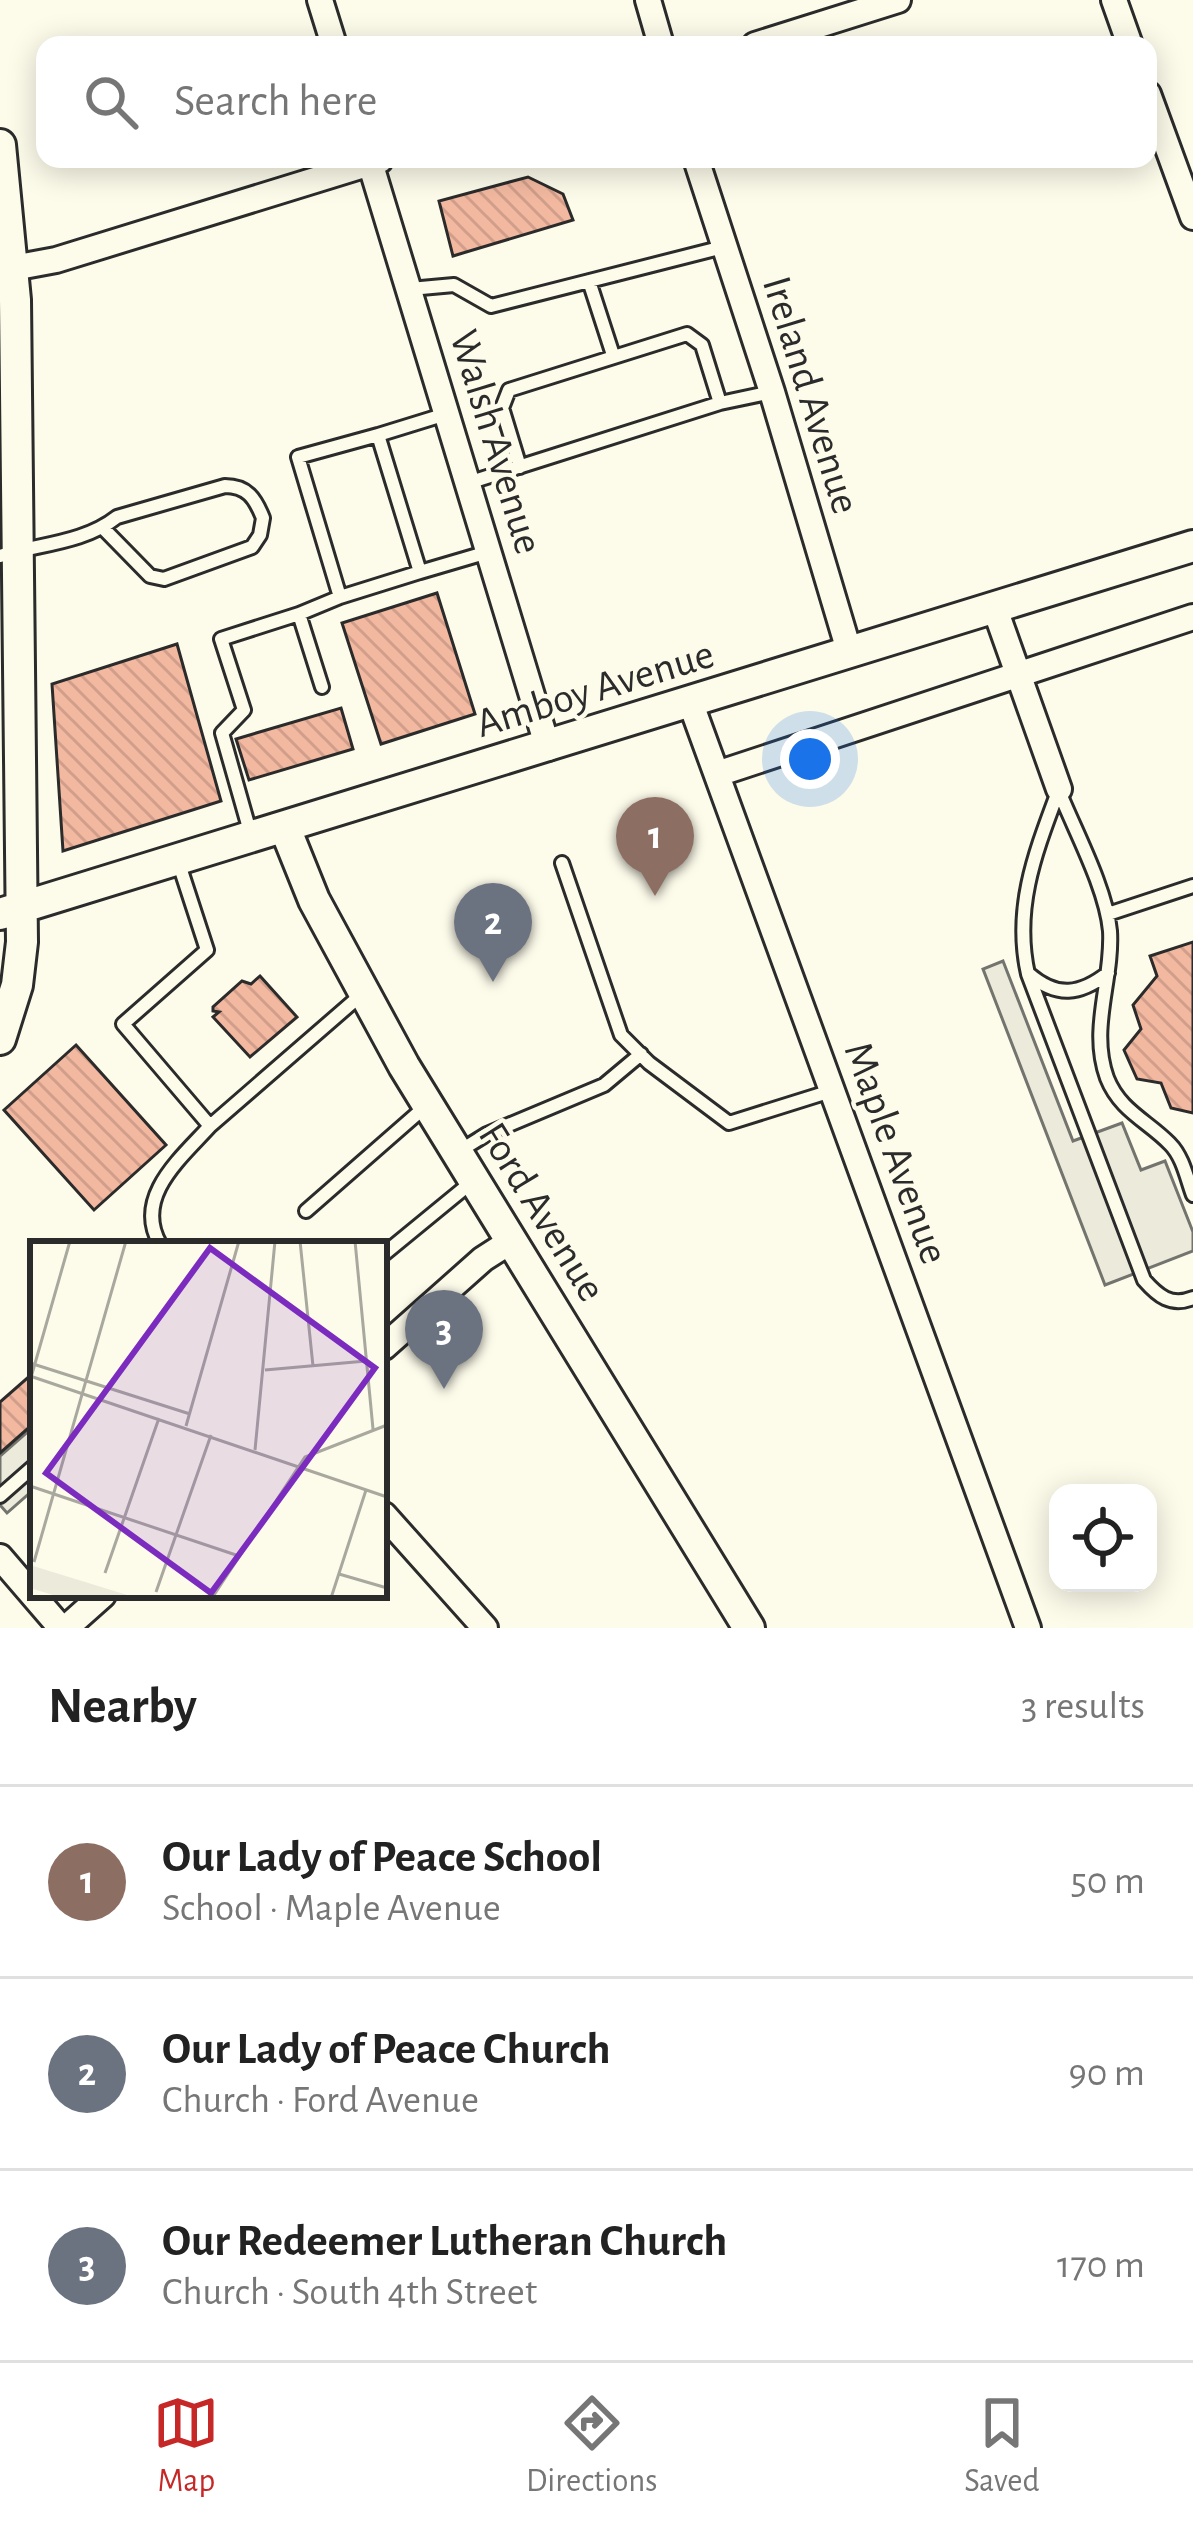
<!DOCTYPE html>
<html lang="en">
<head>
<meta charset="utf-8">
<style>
	:root { --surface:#fff; --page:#f2f2f2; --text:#222; --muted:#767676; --line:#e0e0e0; --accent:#c62828 }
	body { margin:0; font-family:"Alegreya Sans",sans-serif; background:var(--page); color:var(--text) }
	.controls { position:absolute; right:36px; bottom:36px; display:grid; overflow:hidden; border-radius:24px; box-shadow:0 6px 30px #0003 }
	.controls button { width:108px; height:108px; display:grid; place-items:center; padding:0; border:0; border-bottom:3px solid var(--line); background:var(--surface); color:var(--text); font:60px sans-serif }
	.you { position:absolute; left:810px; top:759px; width:42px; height:42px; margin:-30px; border:9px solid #fff; border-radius:50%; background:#1a73e8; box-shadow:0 0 0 18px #1a73e833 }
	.badge { display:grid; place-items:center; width:78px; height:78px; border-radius:50%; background:var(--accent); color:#fff; font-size:39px; font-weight:700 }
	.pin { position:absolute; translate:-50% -99px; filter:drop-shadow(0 3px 6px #0008) }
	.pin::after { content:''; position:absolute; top:63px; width:42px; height:36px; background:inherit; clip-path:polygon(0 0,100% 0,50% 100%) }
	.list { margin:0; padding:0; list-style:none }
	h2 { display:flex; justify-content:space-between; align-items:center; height:156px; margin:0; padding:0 48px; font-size:51px }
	h2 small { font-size:39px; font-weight:400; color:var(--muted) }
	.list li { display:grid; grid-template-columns:78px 1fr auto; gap:36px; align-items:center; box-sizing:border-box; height:192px; padding:0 48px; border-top:3px solid var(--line) }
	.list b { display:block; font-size:45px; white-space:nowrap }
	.list p { margin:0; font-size:39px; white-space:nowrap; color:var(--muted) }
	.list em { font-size:39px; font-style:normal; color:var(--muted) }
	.icon { flex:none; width:66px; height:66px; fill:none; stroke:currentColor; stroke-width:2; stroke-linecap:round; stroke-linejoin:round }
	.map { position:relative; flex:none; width:1193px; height:1628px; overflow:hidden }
	.search { position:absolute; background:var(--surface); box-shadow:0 6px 30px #0003; left:36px; right:36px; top:36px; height:132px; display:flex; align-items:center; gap:30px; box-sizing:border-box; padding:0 42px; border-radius:24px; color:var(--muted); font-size:45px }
	.sheet { height:732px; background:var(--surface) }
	nav { display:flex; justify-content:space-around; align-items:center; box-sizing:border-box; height:168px; border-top:3px solid var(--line); background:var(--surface); font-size:33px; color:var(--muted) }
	nav a { display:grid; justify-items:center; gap:6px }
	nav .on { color:var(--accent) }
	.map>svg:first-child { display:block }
	.parking { fill:#eceadb; stroke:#74746e; stroke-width:3 }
	.building { fill:url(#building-back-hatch); stroke:#2b2b2b; stroke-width:3 }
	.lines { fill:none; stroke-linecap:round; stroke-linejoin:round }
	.service-casing { stroke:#2b2b2b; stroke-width:18 }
	.minor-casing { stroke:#2b2b2b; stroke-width:30 }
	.tertiary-casing { stroke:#2b2b2b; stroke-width:36 }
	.service { stroke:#fdfbea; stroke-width:12 }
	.minor { stroke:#fdfbea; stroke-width:24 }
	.tertiary { stroke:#fdfbea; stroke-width:30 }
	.labels { text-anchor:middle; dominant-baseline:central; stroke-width:9; stroke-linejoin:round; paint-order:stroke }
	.street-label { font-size:42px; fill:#2b2b2b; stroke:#fdfbea }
	.inset-road { fill:none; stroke:#a9a89e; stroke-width:3 }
	.view { fill:#7b2cbf; fill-opacity:0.15; stroke:#7b2cbf; stroke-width:6 }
	.inset-edge { fill:none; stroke:#2b2b2b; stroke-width:6 }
</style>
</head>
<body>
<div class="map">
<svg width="1193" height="1628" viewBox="0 0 1193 1628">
	<defs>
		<pattern id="building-back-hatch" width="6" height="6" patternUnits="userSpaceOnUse" patternTransform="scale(3)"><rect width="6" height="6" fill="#f2b8a0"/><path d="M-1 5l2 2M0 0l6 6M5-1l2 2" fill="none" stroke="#d09e8a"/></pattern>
	</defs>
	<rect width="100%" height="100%" fill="#fdfbea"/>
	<path class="parking" d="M1003 961 1073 1141 1122 1123 1141 1170 1165 1161 1193 1232V1251L1105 1285 983 969Z
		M33 1427V1490L7 1513 0 1505V1456Z"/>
	<path class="building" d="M528 177 563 194 573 220 453 256 439 201Z
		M437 593 475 714 381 744 342 623Z
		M177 644 221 801 63 851 52 684Z
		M341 708 353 749 249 780 236 739Z
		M1193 942V1113L1171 1108 1161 1083 1137 1079 1124 1050 1141 1029 1133 1005 1157 976 1150 956Z
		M260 976 297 1017 250 1057 213 1017 219 1012 213 1011V1007L242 981 251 984Z
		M76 1045 166 1145 94 1210 4 1110Z
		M33 1373V1424L0 1453V1402Z"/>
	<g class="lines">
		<g class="service-casing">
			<path id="service" d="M589 281 613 355
				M410 289 454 285 491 306 723 247
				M446 414 378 435 420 572 488 552
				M520 467 502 408 509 390 687 334 702 345 720 403
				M468 483 720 403 772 392
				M0 556C39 544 84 543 117 517L225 486C247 486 255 498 263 518L260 535 252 547 164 579 150 576 103 528
				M340 597 298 457 378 435
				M299 614 340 597 420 572
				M1059 789C1036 851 1013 907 1028 974L1144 1280C1158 1296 1171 1307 1193 1298
				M1059 791C1075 831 1106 888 1110 931 1113 981 1089 1028 1107 1078 1120 1111 1148 1121 1170 1144 1183 1157 1187 1179 1193 1195
				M251 835 222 733 244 710 221 639 299 614 322 687
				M178 861 207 950 123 1024 210 1126 362 994
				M562 863 621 1035 649 1063 729 1123 831 1091
				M1108 914 1193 886
				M1029 974C1057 998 1080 995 1108 973
				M458 1152 487 1134 604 1085 641 1054
				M306 1211 426 1106
				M160 1244C133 1197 181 1158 210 1126
				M384 1254 473 1181
				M0 1496 33 1467"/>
		</g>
		<g class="minor-casing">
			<path id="minor" d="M320 0 334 45
				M648 0 661 45
				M1114 0 1130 45
				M755 45 898 0
				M1148 94 1193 217
				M369 159 548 748
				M696 159 772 392 850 654
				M13 268 56 260 380 160
				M995 609 1059 789
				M691 704 1028 1628
				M717 774 1193 617
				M384 1347 483 1259 511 1241
				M384 1515 485 1628
				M0 1557 61 1628
				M66 1628 103 1595"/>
		</g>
		<g class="tertiary-casing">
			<path id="tertiary" d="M0 145 15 300 22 942 17 985 0 1039
				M285 828 314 900 404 1066 749 1628
				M0 914 1193 546"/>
		</g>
		<use href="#service" class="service"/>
		<use href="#minor" class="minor"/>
		<use href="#tertiary" class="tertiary"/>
	</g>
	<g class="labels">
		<g class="street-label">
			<text transform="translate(811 395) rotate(73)">Ireland Avenue</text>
			<text transform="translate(496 442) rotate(73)">Walsh Avenue</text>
			<text transform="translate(595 689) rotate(-17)">Amboy Avenue</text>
			<text transform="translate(896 1153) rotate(70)">Maple Avenue</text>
			<text transform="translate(542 1212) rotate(58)">Ford Avenue</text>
		</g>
	</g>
	<g transform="translate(30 1241)">
		<rect width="357" height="357" fill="#fdfbea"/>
		<path d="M0 324 107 357H33L0 347Z" fill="#ecebdb"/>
		<path class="inset-road" d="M270 0 283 125M325 0 343 188M0 122 160 173M235 129 336 120M0 135 357 256M0 140 40 0M156 185 209 0M225 209 245 0M0 245 206 314M4 321 96 0M75 332 129 177M309 333 357 347M126 351 181 194M182 357 275 216 357 184M301 357 336 249"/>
		<path class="view" d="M180 7 345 127 181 352 16 232Z"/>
		<rect width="357" height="357" class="inset-edge"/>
	</g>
</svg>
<div class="controls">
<button><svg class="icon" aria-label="locate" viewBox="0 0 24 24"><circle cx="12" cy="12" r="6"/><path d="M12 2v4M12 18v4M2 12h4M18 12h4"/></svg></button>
</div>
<div class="you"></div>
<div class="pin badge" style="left:655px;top:896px;background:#8d6e63">1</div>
<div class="pin badge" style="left:493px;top:982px;background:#6b7280">2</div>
<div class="pin badge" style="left:444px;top:1389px;background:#6b7280">3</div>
<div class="search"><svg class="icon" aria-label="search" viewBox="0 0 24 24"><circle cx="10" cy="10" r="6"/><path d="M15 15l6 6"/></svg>Search here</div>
</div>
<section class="sheet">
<h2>Nearby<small>3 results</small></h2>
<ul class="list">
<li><span class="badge" style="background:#8d6e63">1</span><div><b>Our Lady of Peace School</b><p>School · Maple Avenue</p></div><em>50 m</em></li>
<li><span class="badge" style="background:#6b7280">2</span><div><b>Our Lady of Peace Church</b><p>Church · Ford Avenue</p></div><em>90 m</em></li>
<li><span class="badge" style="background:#6b7280">3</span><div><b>Our Redeemer Lutheran Church</b><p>Church · South 4th Street</p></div><em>170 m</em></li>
</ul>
</section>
<nav>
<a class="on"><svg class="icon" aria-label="map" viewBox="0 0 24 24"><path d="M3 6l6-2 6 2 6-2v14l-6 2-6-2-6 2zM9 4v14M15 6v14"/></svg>Map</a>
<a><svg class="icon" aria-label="directions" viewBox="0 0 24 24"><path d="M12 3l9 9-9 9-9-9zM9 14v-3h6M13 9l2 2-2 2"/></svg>Directions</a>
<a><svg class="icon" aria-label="saved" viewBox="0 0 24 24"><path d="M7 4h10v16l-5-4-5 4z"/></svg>Saved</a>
</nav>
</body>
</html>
